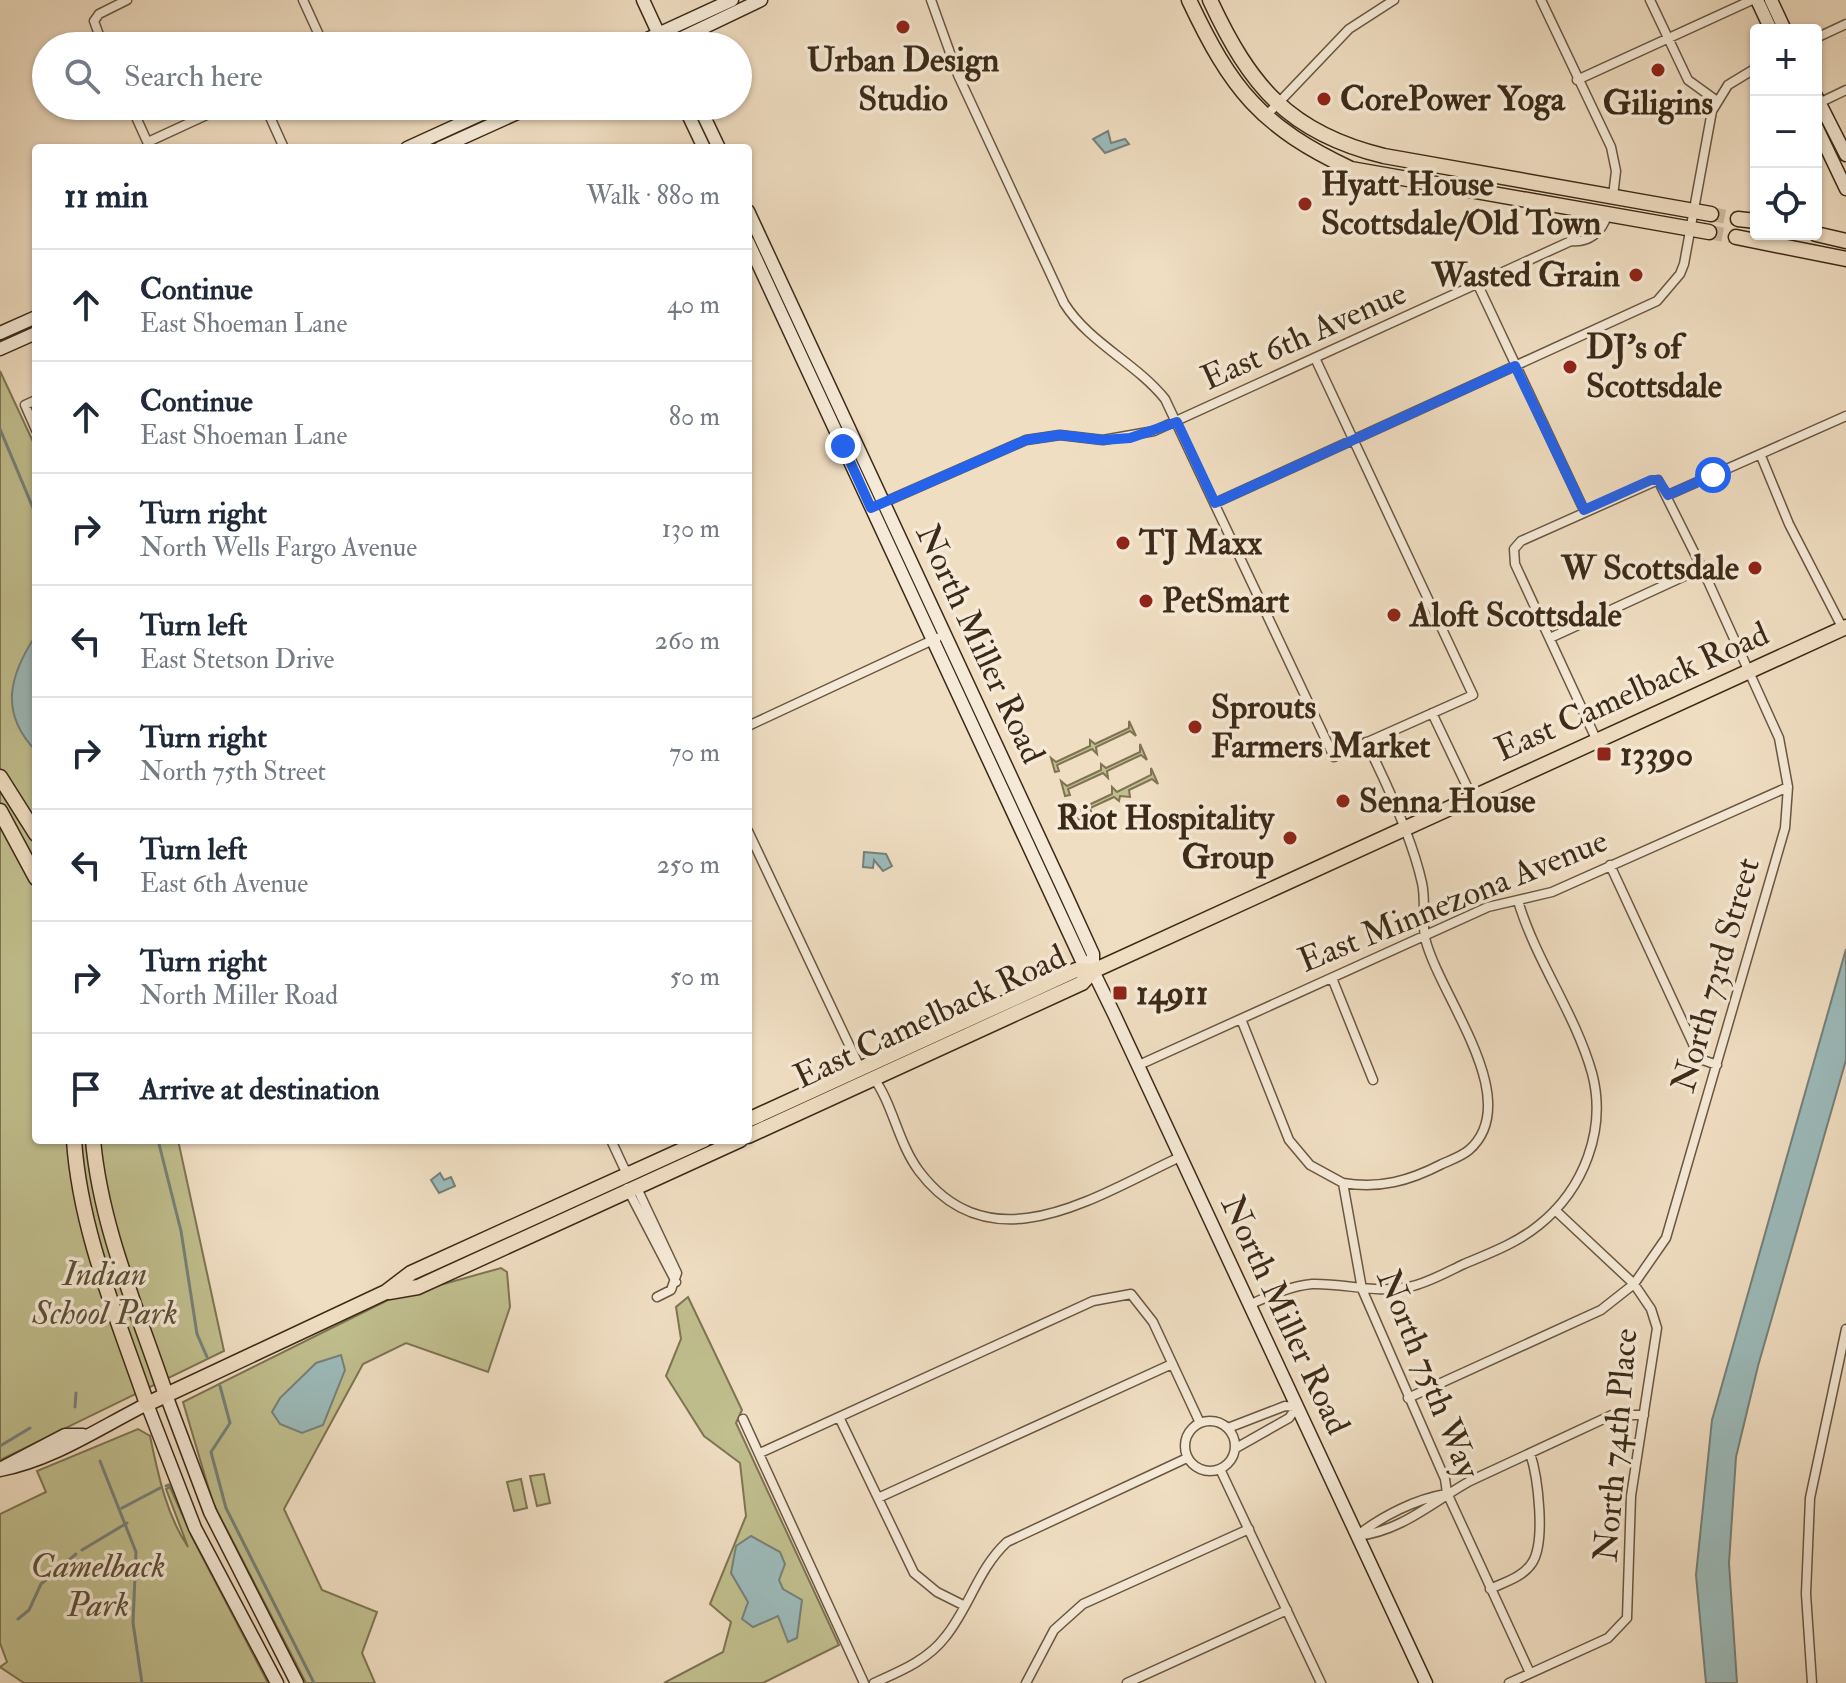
<!DOCTYPE html>
<html lang="en">
<head>
<meta charset="utf-8">
<style>
	:root { --surface:#fff; --page:#f2f2f3; --text:#1f2937; --muted:#747a83; --line:#e0e1e3 }
	body { margin:0; font-family:"IM FELL Double Pica",serif; background:var(--page); color:var(--text) }
	.controls { position:absolute; right:24px; top:24px; display:grid; overflow:hidden; border-radius:8px; box-shadow:0 2px 6px #0004 }
	.controls button { width:72px; height:72px; display:grid; place-items:center; padding:0; border:0; border-bottom:2px solid var(--line); background:var(--surface); color:var(--text); font:40px sans-serif }
	.stop { position:absolute; width:24px; height:24px; margin:-18px; border:6px solid #2563eb; border-radius:50%; background:#fff }
	.stop.end { background:#2563eb; border-color:#fff; box-shadow:0 2px 8px #0008 }
	.list { margin:0; padding:0; list-style:none }
	h2 { display:flex; justify-content:space-between; align-items:center; height:104px; margin:0; padding:0 32px; font-size:34px }
	h2 small { font-size:26px; font-weight:400; color:var(--muted) }
	.list li { display:grid; grid-template-columns:52px 1fr auto; gap:24px; align-items:center; box-sizing:border-box; height:112px; padding:0 32px; border-top:2px solid var(--line) }
	.list b { display:block; font-size:30px; white-space:nowrap }
	.list p { margin:0; font-size:26px; white-space:nowrap; color:var(--muted) }
	.list em { font-size:26px; font-style:normal; color:var(--muted) }
	.icon { flex:none; width:44px; height:44px; fill:none; stroke:currentColor; stroke-width:2; stroke-linecap:round; stroke-linejoin:round }
	.map { position:relative; flex:none; width:1846px; height:1683px; overflow:hidden }
	.search { position:absolute; background:var(--surface); box-shadow:0 2px 6px #0004; left:32px; top:32px; width:720px; height:88px; display:flex; align-items:center; gap:20px; box-sizing:border-box; padding:0 28px; border-radius:44px; color:var(--muted); font-size:30px }
	.panel { position:absolute; background:var(--surface); box-shadow:0 2px 6px #0004; left:32px; top:144px; width:720px; height:1000px; border-radius:8px }
	.map>svg:first-child { display:block }
	.green { fill:#c1bf8e; stroke:#7e7453; stroke-width:2 }
	.water { fill:#9cbbbb; stroke:#76817a; stroke-width:2 }
	.lines { fill:none; stroke-linecap:round; stroke-linejoin:round }
	.stream { stroke:#76817a; stroke-width:3 }
	.primary-tunnel { stroke:#ccbaa0; stroke-width:14; stroke-dasharray:14 7; stroke-linecap:butt }
	.street-casing { stroke:#695742; stroke-width:11 }
	.secondary-casing { stroke:#3c2a18; stroke-width:15 }
	.primary-casing { stroke:#3c2a18; stroke-width:17 }
	.street { stroke:#f5ead7; stroke-width:8 }
	.secondary { stroke:#f5ead7; stroke-width:12 }
	.primary { stroke:#f0dec2; stroke-width:14 }
	.route { stroke:#2563eb; stroke-width:10 }
	.poi-dot { fill:#8f2418; stroke:#f5ead7; stroke-width:3 }
	.labels { text-anchor:middle; dominant-baseline:central; stroke-width:7; stroke-linejoin:round; paint-order:stroke }
	.poi-label { font-size:34px; font-weight:bold; fill:#3c2a18; stroke:#f5ead7; text-anchor:start }
	.street-label { font-size:34px; fill:#3c2a18; stroke:#f5ead7 }
	.park-label { font-size:34px; font-style:italic; fill:#5d4f36; stroke:#f5ead7 }
</style>
</head>
<body>
<div class="map">
<svg width="1846" height="1683" viewBox="0 0 1846 1683">
	<rect width="100%" height="100%" fill="#f0dec2"/>
	<filter id="stains"><feTurbulence type="fractalNoise" baseFrequency=".0025" numOctaves="4"/><feColorMatrix values="0 0 0 0 .2 0 0 0 0 .09 0 0 0 0 .02 0 0 0 .5 -.17"/></filter>
	<radialGradient id="worn" r=".72"><stop offset=".6" stop-color="#630" stop-opacity="0"/><stop offset="1" stop-color="#630" stop-opacity=".3"/></radialGradient>
	<path class="green" d="M0 371 36 448V1140H178L224 1351 0 1460Z
		M1129 721 1136 736 1130 731 1096 747 1097 754 1092 749 1057 765 1059 771 1055 772 1051 758 1056 762 1090 746V740L1095 744 1129 728Z
		M1140 744 1147 760 1141 755 1107 771 1108 778 1103 773 1068 789 1070 795 1065 796 1061 781 1067 786 1101 770V764L1106 768 1140 752Z
		M1151 768 1158 784 1152 779 1129 790 1130 797 1120 796 1119 801 1114 797 1090 808 1092 815 1077 820 1073 805 1078 810 1112 794V787L1117 792 1151 775Z
		M501 1268 507 1272 510 1307 488 1372 406 1343 363 1364 284 1509 322 1590 377 1612 362 1653 375 1683H306L213 1503 183 1402 390 1299Z
		M688 1297 742 1410 736 1423 839 1645 763 1683H664L723 1652 731 1622 710 1604 746 1516 740 1463 704 1436 666 1376 681 1339 676 1307Z
		M138 1429 150 1436C158 1474 166 1514 188 1547L166 1489 170 1487 192 1537 268 1683H24L0 1667 7 1662 0 1643V1514L46 1492 37 1471Z
		M544 1474 550 1503 537 1506 530 1476Z
		M521 1479 527 1508 514 1511 507 1482Z"/>
	<path class="water" d="M1108 131 1111 143 1125 139 1129 144 1105 153 1093 139Z
		M36 635V751C0 714 8 677 36 635Z
		M864 852 886 854 892 866 883 871 874 860 873 868 863 867Z
		M1846 949V1060L1758 1366 1736 1457 1729 1563 1737 1683H1706L1696 1575 1712 1420Z
		M440 1173 444 1180 451 1177 455 1186 439 1193 431 1180Z
		M341 1355 345 1370 323 1425 302 1433 280 1424 272 1412 280 1398 316 1363Z
		M751 1536 780 1552 785 1564 779 1580 783 1589 802 1600 797 1638 788 1642 778 1616 753 1627 742 1619 748 1602 731 1573 736 1546Z"/>
	<g class="lines">
		<path class="stream" d="M0 429 36 515
			M158 1140 181 1231 197 1334 207 1357
			M220 1386 230 1423 211 1452 226 1508 314 1683
			M75 1407 76 1393
			M0 1446 30 1428
			M100 1461 136 1552 133 1623 142 1683
			M166 1486 169 1485
			M122 1508 160 1488
			M82 1550 127 1523
			M18 1619 29 1610 41 1584 76 1554"/>
		<path class="primary-tunnel" d="M1711 214 1738 219
			M1709 232 1736 237"/>
		<g class="street-casing">
			<path id="street" d="M303 0 324 46
				M931 0 958 75 1064 303C1089 343 1135 362 1165 399L1334 757 1473 695 1315 358
				M1541 0 1611 147 1616 171 1613 196
				M1650 0 1688 80 1717 101
				M1816 38 1846 24
				M103 46 94 21 99 14 127 0
				M1577 80 1752 0
				M1819 103 1846 90
				M131 106 150 148
				M265 106 284 148
				M1265 117 1349 29 1394 0
				M148 142 226 106
				M1571 241 1579 210
				M1478 285 1584 510
				M36 400 25 405 36 430
				M1761 456 1789 524 1843 629
				M1668 495 1846 416
				M1215 503 1657 301 1680 274 1684 264 1712 111 1728 85 1756 68
				M871 508 1026 440 1060 435 1103 440 1154 431 1571 241C1589 243 1602 232 1607 215
				M1550 638 1702 568
				M1432 713 1472 797
				M748 726 937 638
				M748 831 861 1070
				M1610 865 1700 1059 1717 1065
				M1332 978 1373 1080
				M1241 1019 1289 1140 1310 1165 1343 1183 1362 1289 1445 1479 1447 1493 1530 1673
				M1139 1065 1488 907 1552 892 1788 787
				M873 1077C893 1104 898 1143 919 1171 992 1268 1097 1195 1180 1157
				M611 1140 624 1168 630 1173
				M1343 1183C1380 1189 1409 1181 1442 1164 1451 1160 1462 1156 1469 1150 1526 1100 1439 996 1425 938 1422 921 1426 901 1422 883 1412 838 1387 784 1366 742
				M636 1186 677 1273 671 1290 657 1297
				M627 1188 676 1282
				M1249 1305C1269 1296 1290 1286 1312 1284 1345 1283 1376 1294 1409 1287 1428 1283 1447 1272 1464 1264 1490 1253 1517 1243 1539 1225 1584 1189 1607 1129 1592 1073 1575 1013 1536 961 1518 901
				M1408 1398 1601 1310 1634 1284 1666 1238 1785 828 1788 787 1779 738 1702 568 1658 480 1521 541 1514 549 1515 564 1597 741
				M839 1417 914 1573 937 1592 963 1605
				M743 1419 864 1683
				M1185 1446a25 25 0 1 1 50 0a25 25 0 1 1-50 0Z
				M1228 1428 1285 1406 1297 1407
				M1236 1448 1289 1418 1297 1407
				M760 1453 1093 1301 1131 1294 1153 1322 1200 1423
				M1220 1469 1321 1683
				M878 1498 1172 1364
				M1358 1535C1382 1516 1416 1499 1446 1494
				M1357 1536C1400 1532 1434 1501 1470 1481L1612 1415H1644
				M1490 1589C1505 1582 1523 1577 1532 1563 1546 1542 1538 1477 1530 1453
				M874 1683C901 1671 928 1660 946 1636 970 1606 978 1569 1007 1542L1187 1458
				M1026 1683 1054 1630 1083 1604 1249 1529
				M1127 1683 1287 1610
				M1509 1683 1608 1638 1627 1618 1631 1496 1657 1328 1651 1309 1634 1284 1555 1210
				M1812 1683 1806 1594 1810 1498 1846 1329"/>
		</g>
		<g class="secondary-casing">
			<path id="secondary" d="M643 0 661 39
				M1757 0 1771 30
				M1771 0 1785 30
				M632 46 732 0
				M665 46 761 0
				M1816 96 1846 155
				M684 106 704 148
				M699 106 719 148
				M1816 126 1846 189
				M407 148 499 106
				M440 148 533 106
				M748 211 1066 895 1093 954V971
				M748 242 1081 959 1093 971 1114 1014 1426 1683
				M0 333 36 317
				M0 349 36 333
				M166 1395 210 1512 297 1683
				M0 1469 65 1435H83
				M0 1470C53 1460 99 1428 147 1404L195 1528 277 1683"/>
		</g>
		<g class="primary-casing">
			<path id="primary" d="M1189 0C1231 89 1261 127 1351 169L1709 232
				M1210 0C1250 86 1289 133 1384 156L1711 214
				M1738 219 1756 221
				M1816 234 1846 241
				M1736 237 1846 259
				M0 777 36 834
				M0 811 36 878
				M748 1120 1076 970 1093 971
				M748 1136 1082 983 1093 971 1846 627
				M74 1140C80 1231 118 1319 147 1404L386 1292 411 1273 704 1140
				M93 1140C101 1229 138 1311 166 1395
				M389 1292 418 1287 740 1140"/>
		</g>
		<use href="#street" class="street"/>
		<use href="#secondary" class="secondary"/>
		<use href="#primary" class="primary"/>
	</g>
	<g class="lines">
		<path class="route" d="M843 446 871 508 1026 440 1060 435 1103 440 1130 438 1177 422 1215 503 1515 366 1584 510 1651 480H1658L1668 495 1713 475"/>
	</g>
	<g class="poi-dot">
		<circle cx="903" cy="27" r="8"/>
		<circle cx="1658" cy="70" r="8"/>
		<circle cx="1324" cy="99" r="8"/>
		<circle cx="1305" cy="204" r="8"/>
		<circle cx="1636" cy="275" r="8"/>
		<circle cx="1570" cy="367" r="8"/>
		<circle cx="1123" cy="543" r="8"/>
		<circle cx="1755" cy="568" r="8"/>
		<circle cx="1146" cy="601" r="8"/>
		<circle cx="1394" cy="615" r="8"/>
		<circle cx="1195" cy="727" r="8"/>
		<rect x="1596" y="746" width="16" height="16" rx="4"/>
		<circle cx="1343" cy="801" r="8"/>
		<circle cx="1290" cy="838" r="8"/>
		<rect x="1112" y="985" width="16" height="16" rx="4"/>
	</g>
	<g class="labels">
		<g class="poi-label">
			<text x="903" y="60" text-anchor="middle">Urban Design<tspan x="903" dy="39">Studio</tspan></text>
			<text x="1340" y="99">CorePower Yoga</text>
			<text x="1658" y="103" text-anchor="middle">Giligins</text>
			<text x="1321" y="184">Hyatt House<tspan x="1321" dy="39">Scottsdale/Old Town</tspan></text>
			<text x="1620" y="275" text-anchor="end">Wasted Grain</text>
			<text x="1586" y="347">DJ's of<tspan x="1586" dy="39">Scottsdale</tspan></text>
			<text x="1139" y="543">TJ Maxx</text>
			<text x="1739" y="568" text-anchor="end">W Scottsdale</text>
			<text x="1162" y="601">PetSmart</text>
			<text x="1410" y="615">Aloft Scottsdale</text>
			<text x="1211" y="707">Sprouts<tspan x="1211" dy="39">Farmers Market</tspan></text>
			<text x="1620" y="754">13390</text>
			<text x="1359" y="801">Senna House</text>
			<text x="1274" y="818" text-anchor="end">Riot Hospitality<tspan x="1274" dy="39">Group</tspan></text>
			<text x="1136" y="993">14911</text>
		</g>
		<g class="street-label">
			<text transform="translate(1304 336) rotate(-24)">East 6th Avenue</text>
			<text transform="translate(980 644) rotate(65)">North Miller Road</text>
			<text transform="translate(1632 692) rotate(-24)">East Camelback Road</text>
			<text transform="translate(1453 901) rotate(-22)">East Minnezona Avenue</text>
			<text transform="translate(1716 975) rotate(-74)">North 73rd Street</text>
			<text transform="translate(930 1017) rotate(-25)">East Camelback Road</text>
			<text transform="translate(1285 1315) rotate(65)">North Miller Road</text>
			<text transform="translate(1428 1374) rotate(68)">North 75th Way</text>
			<text transform="translate(1616 1445) rotate(-85)">North 74th Place</text>
		</g>
		<g class="park-label">
			<text x="105" y="1274">Indian<tspan x="105" dy="39">School Park</tspan></text>
			<text x="98" y="1566">Camelback<tspan x="98" dy="39">Park</tspan></text>
		</g>
	</g>
	<rect width="100%" height="100%" filter="url(#stains)"/>
	<rect width="100%" height="100%" fill="url(#worn)"/>
</svg>
<div class="controls">
<button>+</button>
<button>−</button>
<button><svg class="icon" aria-label="locate" viewBox="0 0 24 24"><circle cx="12" cy="12" r="6"/><path d="M12 2v4M12 18v4M2 12h4M18 12h4"/></svg></button>
</div>
<div class="stop" style="left:1713px;top:475px"></div>
<div class="stop end" style="left:843px;top:446px"></div>
<div class="search"><svg class="icon" aria-label="search" viewBox="0 0 24 24"><circle cx="10" cy="10" r="6"/><path d="M15 15l6 6"/></svg>Search here</div>
<section class="panel">
<h2>11 min<small>Walk · 880 m</small></h2>
<ul class="list">
<li><svg class="icon" aria-label="ahead" viewBox="0 0 24 24"><path d="M12 20V5M6 11l6-6 6 6"/></svg><div><b>Continue</b><p>East Shoeman Lane</p></div><em>40 m</em></li>
<li><svg class="icon" aria-label="ahead" viewBox="0 0 24 24"><path d="M12 20V5M6 11l6-6 6 6"/></svg><div><b>Continue</b><p>East Shoeman Lane</p></div><em>80 m</em></li>
<li><svg class="icon" aria-label="right" viewBox="0 0 24 24"><path d="M7 20v-9h11M14 6l5 5-5 5"/></svg><div><b>Turn right</b><p>North Wells Fargo Avenue</p></div><em>130 m</em></li>
<li><svg class="icon" aria-label="left" viewBox="0 0 24 24"><path d="M17 20v-9H6M10 6l-5 5 5 5"/></svg><div><b>Turn left</b><p>East Stetson Drive</p></div><em>260 m</em></li>
<li><svg class="icon" aria-label="right" viewBox="0 0 24 24"><path d="M7 20v-9h11M14 6l5 5-5 5"/></svg><div><b>Turn right</b><p>North 75th Street</p></div><em>70 m</em></li>
<li><svg class="icon" aria-label="left" viewBox="0 0 24 24"><path d="M17 20v-9H6M10 6l-5 5 5 5"/></svg><div><b>Turn left</b><p>East 6th Avenue</p></div><em>250 m</em></li>
<li><svg class="icon" aria-label="right" viewBox="0 0 24 24"><path d="M7 20v-9h11M14 6l5 5-5 5"/></svg><div><b>Turn right</b><p>North Miller Road</p></div><em>50 m</em></li>
<li><svg class="icon" aria-label="arrive" viewBox="0 0 24 24"><path d="M6 21V4h12l-3 4 3 4H6"/></svg><div><b>Arrive at destination</b></div></li>
</ul>
</section>
</div>
</body>
</html>
